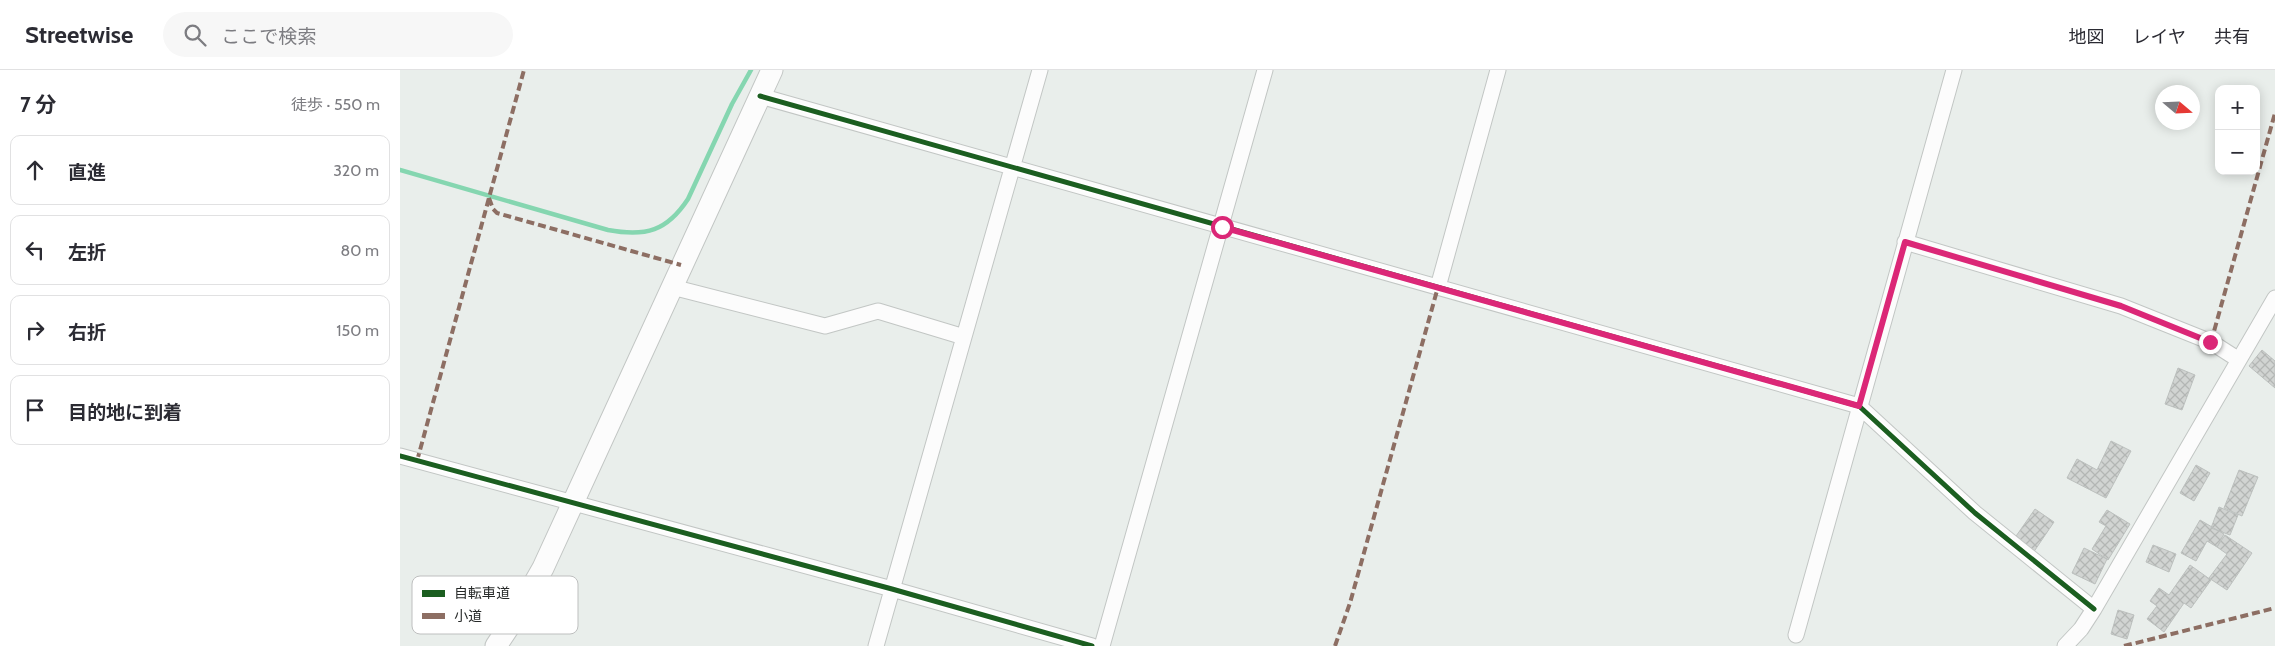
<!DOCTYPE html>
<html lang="ja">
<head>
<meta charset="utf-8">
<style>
	:root { --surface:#fff; --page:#f7f7f7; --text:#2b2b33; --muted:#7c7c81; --line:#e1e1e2 }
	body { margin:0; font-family:Cabin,"Noto Sans JP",sans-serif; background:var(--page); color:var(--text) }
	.controls { position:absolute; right:15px; top:15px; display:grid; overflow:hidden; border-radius:10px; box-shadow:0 2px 12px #0003 }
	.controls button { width:45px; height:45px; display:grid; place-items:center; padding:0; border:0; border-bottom:1px solid var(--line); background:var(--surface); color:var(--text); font:25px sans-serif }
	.compass { position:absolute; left:1755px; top:15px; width:45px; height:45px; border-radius:50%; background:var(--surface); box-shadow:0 2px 12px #0003; rotate:109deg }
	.stop { position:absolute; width:15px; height:15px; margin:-11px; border:4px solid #db2777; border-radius:50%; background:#fff }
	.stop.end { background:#db2777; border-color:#fff; box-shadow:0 1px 5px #0008 }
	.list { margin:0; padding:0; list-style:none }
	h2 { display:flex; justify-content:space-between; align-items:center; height:65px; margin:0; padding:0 20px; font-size:21px }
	h2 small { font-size:16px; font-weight:400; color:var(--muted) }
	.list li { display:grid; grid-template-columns:32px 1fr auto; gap:15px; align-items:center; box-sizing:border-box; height:70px; margin:0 10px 10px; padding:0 10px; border:1px solid var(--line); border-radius:10px }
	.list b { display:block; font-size:19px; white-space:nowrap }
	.list em { font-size:16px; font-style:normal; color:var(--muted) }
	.icon { flex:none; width:28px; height:28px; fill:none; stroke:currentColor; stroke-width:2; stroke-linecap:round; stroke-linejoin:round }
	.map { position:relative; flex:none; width:1875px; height:576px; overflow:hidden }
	header { display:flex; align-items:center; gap:30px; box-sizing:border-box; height:70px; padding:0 25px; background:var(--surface); border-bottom:1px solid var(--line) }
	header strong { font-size:24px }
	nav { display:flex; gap:28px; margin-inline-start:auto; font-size:18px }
	.search { width:350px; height:45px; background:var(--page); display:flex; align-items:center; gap:12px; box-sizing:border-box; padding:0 18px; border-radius:28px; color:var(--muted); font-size:19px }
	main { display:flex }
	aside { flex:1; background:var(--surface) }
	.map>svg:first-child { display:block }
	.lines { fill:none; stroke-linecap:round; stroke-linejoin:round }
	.stream { stroke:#85d6b0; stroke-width:4.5 }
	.building { fill:url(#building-cross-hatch); stroke:#bcc0be }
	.street-casing { stroke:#c2c6c4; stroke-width:17 }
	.secondary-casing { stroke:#c2c6c4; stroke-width:23 }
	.street { stroke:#fcfcfc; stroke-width:15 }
	.secondary { stroke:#fcfcfc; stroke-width:21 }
	.quiet { stroke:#8d6e63; stroke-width:4; stroke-dasharray:8 4; stroke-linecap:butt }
	.cycleway-casing { stroke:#fff; stroke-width:8 }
	.cycleway { stroke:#1b5e20; stroke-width:5 }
	.route { stroke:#db2777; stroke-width:6 }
	.key { fill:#fff; stroke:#bebfbf; stroke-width:1 }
	.key-label { font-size:14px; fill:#272a29 }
</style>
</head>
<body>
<header>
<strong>Streetwise</strong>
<div class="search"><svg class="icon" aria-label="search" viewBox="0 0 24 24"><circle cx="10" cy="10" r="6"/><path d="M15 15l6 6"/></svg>ここで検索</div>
<nav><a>地図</a><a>レイヤ</a><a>共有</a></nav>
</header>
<main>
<aside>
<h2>7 分<small>徒歩 · 550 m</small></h2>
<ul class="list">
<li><svg class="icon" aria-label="ahead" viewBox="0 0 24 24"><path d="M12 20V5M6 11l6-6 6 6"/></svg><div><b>直進</b></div><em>320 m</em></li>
<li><svg class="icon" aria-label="left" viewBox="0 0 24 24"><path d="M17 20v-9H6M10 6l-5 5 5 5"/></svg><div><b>左折</b></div><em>80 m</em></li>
<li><svg class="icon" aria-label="right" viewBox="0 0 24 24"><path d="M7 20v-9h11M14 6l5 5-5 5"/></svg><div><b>右折</b></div><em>150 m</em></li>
<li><svg class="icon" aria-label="arrive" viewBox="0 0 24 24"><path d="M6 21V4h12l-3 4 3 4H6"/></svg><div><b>目的地に到着</b></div></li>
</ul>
</aside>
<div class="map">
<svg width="1875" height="576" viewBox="0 0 1875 576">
	<defs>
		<pattern id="building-cross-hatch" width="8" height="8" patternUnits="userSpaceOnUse" patternTransform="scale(1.25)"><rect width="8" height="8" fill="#d1d4d2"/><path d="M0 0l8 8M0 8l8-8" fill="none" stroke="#b3b6b4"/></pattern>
	</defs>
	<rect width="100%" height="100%" fill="#e9eeeb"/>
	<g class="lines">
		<path class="stream" d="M0 100 208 160C246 167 267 161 288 129L332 34 351 0"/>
	</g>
	<path class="building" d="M1862 280 1875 291V318L1849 296Z
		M1778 298 1795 305 1782 340 1765 334Z
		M1711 371 1731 381 1706 428 1667 408 1677 389 1697 400Z
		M1796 395 1810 403 1794 431 1780 423Z
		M1839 400 1858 407 1842 446 1824 438Z
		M1819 437 1838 445 1830 465 1811 458Z
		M1635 439 1654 452 1633 483 1614 469Z
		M1707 440 1730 454 1708 490 1692 479 1706 456 1699 452Z
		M1800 450 1824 464 1817 477 1807 471 1796 491 1781 483Z
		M1825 465 1852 483 1827 520 1809 508 1827 484 1817 477Z
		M1753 475 1776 484 1769 502 1746 492Z
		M1684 478 1707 489 1695 514 1672 503Z
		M1790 495 1811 510 1791 538 1784 533 1764 562 1747 549 1757 536 1750 531 1759 518 1769 525Z
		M1718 540 1734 545 1727 569 1711 564Z"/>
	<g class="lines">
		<g class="street-casing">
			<path id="street" d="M360 26 1459 336 1575 443 1694 539
				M1505 172 1721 236 1811 272 1839 290
				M272 217 425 256 478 241 564 267
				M1038 217 1098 0
				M0 386 492 519 692 576
				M1396 565 1554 0
				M476 576 640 0
				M702 576 865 0
				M1665 576 1681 559 1694 539 1875 228"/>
		</g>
		<g class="secondary-casing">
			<path id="secondary" d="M96 576 114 549 143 498 372 0"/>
		</g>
		<use href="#street" class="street"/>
		<use href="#secondary" class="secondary"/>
		<path class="quiet" d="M89 128 93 139 97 143 281 195
			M1811 272 1875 43
			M17 391 124 0
			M935 576 950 533 1038 217
			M1724 576 1875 538"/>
		<g class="cycleway-casing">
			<path id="cycleway" d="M360 26 1459 336 1575 443 1694 539
				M0 386 492 519 692 576"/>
		</g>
		<use href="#cycleway" class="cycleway"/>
	</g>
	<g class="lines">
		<path class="route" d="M822 157 1459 336 1505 172 1721 236 1810 272"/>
	</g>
	<rect x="12" y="506" width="166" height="58" rx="8" class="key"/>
	<rect x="22" y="520" width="23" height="7" fill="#1b5e20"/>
	<rect x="22" y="543" width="23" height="6" fill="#8d6e63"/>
	<g class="key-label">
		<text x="54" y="528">自転車道</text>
		<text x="54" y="551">小道</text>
	</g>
</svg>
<div class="controls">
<button>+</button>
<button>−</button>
</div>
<svg class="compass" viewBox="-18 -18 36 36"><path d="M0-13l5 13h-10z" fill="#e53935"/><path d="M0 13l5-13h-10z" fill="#7c7c81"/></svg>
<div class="stop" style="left:822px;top:157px"></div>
<div class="stop end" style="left:1810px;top:272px"></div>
</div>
</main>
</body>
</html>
